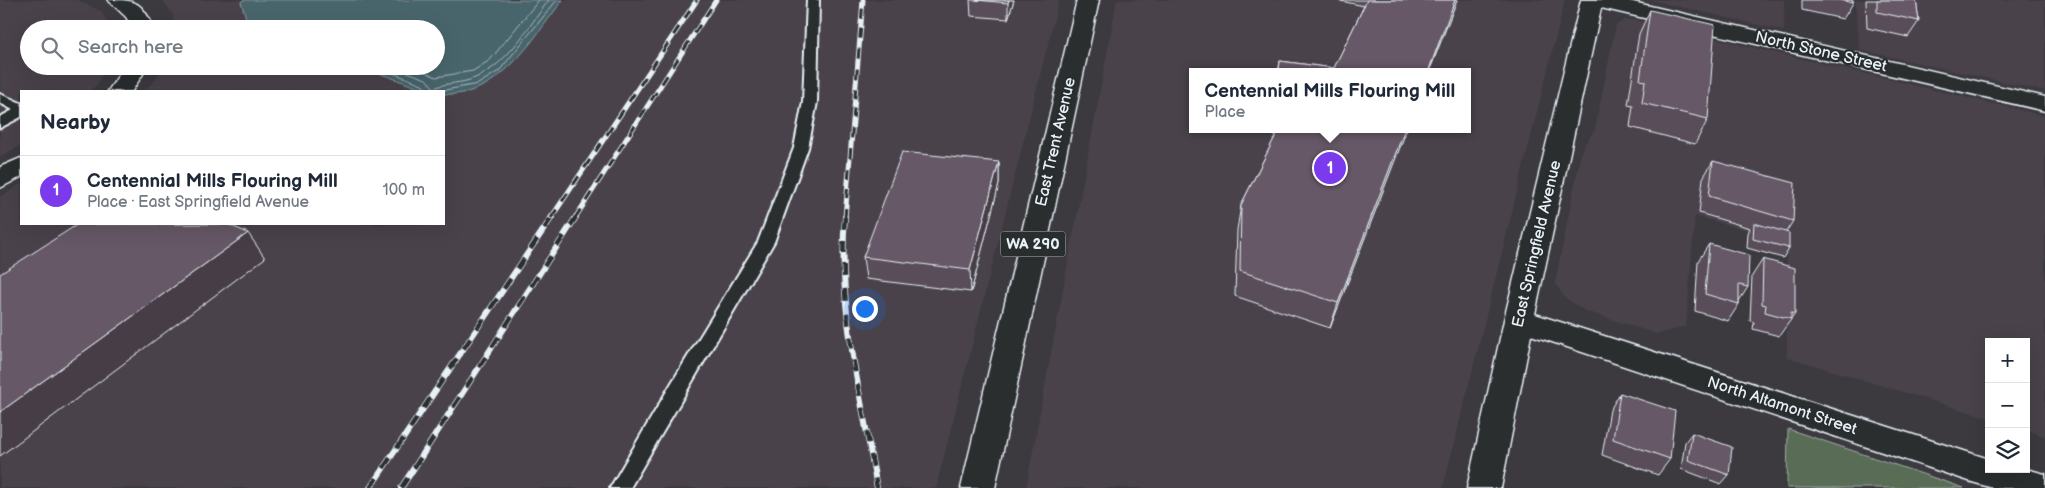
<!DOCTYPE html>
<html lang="en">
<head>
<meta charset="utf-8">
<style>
	:root { --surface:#fff; --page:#f2f2f3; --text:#1f2937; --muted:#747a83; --line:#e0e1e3; --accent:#7c3aed }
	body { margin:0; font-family:"Balsamiq Sans",sans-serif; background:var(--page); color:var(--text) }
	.controls { position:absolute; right:15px; bottom:15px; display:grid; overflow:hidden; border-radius:0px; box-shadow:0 5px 20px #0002 }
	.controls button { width:45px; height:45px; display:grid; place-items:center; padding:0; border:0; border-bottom:1px solid var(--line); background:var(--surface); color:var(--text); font:25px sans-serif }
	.you { position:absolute; left:864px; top:308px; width:18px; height:18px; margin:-12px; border:4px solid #fff; border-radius:50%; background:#1a73e8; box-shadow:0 0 0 8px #1a73e833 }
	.badge { display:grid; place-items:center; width:32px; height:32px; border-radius:50%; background:var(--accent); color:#fff; font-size:16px; font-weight:700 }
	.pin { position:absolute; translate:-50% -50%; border:2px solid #fff; box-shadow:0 1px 5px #0006 }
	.popup { position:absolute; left:1189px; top:68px; width:282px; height:65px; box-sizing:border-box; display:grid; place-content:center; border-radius:0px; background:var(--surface); filter:drop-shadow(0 1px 4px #0005); font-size:16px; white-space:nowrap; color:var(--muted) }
	.popup b { font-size:19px; color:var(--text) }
	.popup::after { content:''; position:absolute; left:50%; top:100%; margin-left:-10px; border:10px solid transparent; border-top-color:var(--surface) }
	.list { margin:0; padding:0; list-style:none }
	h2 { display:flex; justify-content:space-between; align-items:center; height:65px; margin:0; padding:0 20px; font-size:21px }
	h2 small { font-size:16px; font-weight:400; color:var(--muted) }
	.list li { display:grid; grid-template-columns:32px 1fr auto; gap:15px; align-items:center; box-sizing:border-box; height:70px; padding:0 20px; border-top:1px solid var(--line) }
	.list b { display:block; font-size:19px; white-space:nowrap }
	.list p { margin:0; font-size:16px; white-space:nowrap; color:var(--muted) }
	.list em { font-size:16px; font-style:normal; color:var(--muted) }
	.icon { flex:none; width:28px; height:28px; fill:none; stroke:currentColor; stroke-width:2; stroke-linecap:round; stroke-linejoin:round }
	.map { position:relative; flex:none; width:2045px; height:488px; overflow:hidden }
	.search { position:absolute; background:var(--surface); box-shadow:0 5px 20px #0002; left:20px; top:20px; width:425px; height:55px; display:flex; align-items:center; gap:12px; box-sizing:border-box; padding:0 18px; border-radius:28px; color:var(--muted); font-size:19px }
	.panel { position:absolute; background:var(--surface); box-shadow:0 5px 20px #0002; left:20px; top:90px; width:425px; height:135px; border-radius:0px }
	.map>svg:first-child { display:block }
	.built { fill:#49434b; fill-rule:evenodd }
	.green { fill:#596c57; stroke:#a0aea8 }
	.water { fill:#48656c; stroke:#889da4 }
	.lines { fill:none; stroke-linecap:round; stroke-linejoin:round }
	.shore { stroke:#a8b9c0; stroke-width:1 }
	.service-casing { stroke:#e8f1f8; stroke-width:4 }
	.minor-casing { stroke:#e8f1f8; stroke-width:3 }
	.tertiary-casing { stroke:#e8f1f8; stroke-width:3 }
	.primary-casing { stroke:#e8f1f8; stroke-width:3 }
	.service { fill:#2a2d2e; fill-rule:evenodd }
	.minor { fill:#2a2d2e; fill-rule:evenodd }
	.tertiary { fill:#2a2d2e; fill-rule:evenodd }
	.primary { fill:#2a2d2e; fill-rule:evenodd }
	.rail-far1-casing { stroke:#e8f1f8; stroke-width:5 }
	.rail-casing { stroke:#e8f1f8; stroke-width:6 }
	.rail-far1 { stroke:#2a2d2e; stroke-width:3; stroke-dasharray:10; stroke-linecap:butt }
	.rail { stroke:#2a2d2e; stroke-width:4.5; stroke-dasharray:12; stroke-linecap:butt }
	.wall { fill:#584d58; stroke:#e8f1f8 }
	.shaded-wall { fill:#473e47; stroke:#e8f1f8 }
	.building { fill:#665966; stroke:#e8f1f8 }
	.labels { text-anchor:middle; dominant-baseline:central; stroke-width:4.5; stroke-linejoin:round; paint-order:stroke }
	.shield { fill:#2a2d2e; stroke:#afb6bb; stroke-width:1 }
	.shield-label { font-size:15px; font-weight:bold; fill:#e8f1f8 }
	.street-label { font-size:16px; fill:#e8f1f8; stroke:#2a2d2e }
</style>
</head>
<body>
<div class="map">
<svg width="2045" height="488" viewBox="0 0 2045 488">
	<rect width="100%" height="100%" fill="#3c3a3f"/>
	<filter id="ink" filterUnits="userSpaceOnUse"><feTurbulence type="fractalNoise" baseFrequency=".02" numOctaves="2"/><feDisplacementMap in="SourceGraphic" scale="10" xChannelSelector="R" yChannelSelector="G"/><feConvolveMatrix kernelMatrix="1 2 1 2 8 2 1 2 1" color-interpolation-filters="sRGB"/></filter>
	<g filter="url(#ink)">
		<path class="built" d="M0 0H77L101 11 110 29H29V66H106L98 84 89 91H21V145L0 157Z
			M163 0H1059L936 488H0V197L21 184V224H444V91H144L155 80 162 66H436V29H173V15Z
			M1117 0H1565L1443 488H1026ZM1192 72H1468V129H1192Z
			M1651 0H1784V31Z
			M1855 0H2045V91L1860 50Z
			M1624 20H1635L2045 116V436L2026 430V342H1989V418L1787 357V241L1695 216 1686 326 1657 334 1585 311 1565 298 1555 283 1582 149 1595 129 1616 25Z"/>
		<path class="green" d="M1788 429 1964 488H1787Z"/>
		<path class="water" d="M243 0H563C532 39 500 98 444 94V91H427L360 66H436V29H259L248 24 241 2Z"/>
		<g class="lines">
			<path class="shore" d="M374 66 422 84 426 91
				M392 66 426 79 434 88C447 82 462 84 475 78 508 64 528 27 549 0
				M413 66 436 77 473 71 490 60 539 0
				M440 91 478 84 499 71 557 0"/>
			<g class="service-casing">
				<path id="service" d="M807 0H819L817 102 808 148 774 242 630 488H610L671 384 758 242 794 148 803 102Z
					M0 94 21 103V117L0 128V117L13 110 0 103Z"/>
			</g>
			<g class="minor-casing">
				<path id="minor" d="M1581 0H1624L2045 97V111L1601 8 1535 314 1989 459V469H2026L2045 474V488H1993L1972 482 1531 335 1501 488H1467L1504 320Z"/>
			</g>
			<g class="tertiary-casing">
				<path id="tertiary" d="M108 0C139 0 140 2 155 29H133L126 17Z
					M125 66H148L132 91H108Z
					M21 158V177L0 188V167Z"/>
			</g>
			<g class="primary-casing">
				<path id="primary" d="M1077 0H1099L995 488H961Z"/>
			</g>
			<use href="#service" class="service"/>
			<use href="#minor" class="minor"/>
			<use href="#tertiary" class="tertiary"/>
			<use href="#primary" class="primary"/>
			<g class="rail-far1-casing">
				<path id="rail-far1" d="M551 218 697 0
					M575 218 716 0
					M845 218 863 0"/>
			</g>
			<g class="rail-casing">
				<path id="rail" d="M845 217C837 307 862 399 877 488
					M370 488 552 217
					M401 488 576 217"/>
			</g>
			<use href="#rail-far1" class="rail-far1"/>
			<use href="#rail" class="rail"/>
		</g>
		<path class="wall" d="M970 0H1014L1008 19 971 16Z
			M1336 0H1457L1429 72H1278L1280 61 1334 68 1364 6Z
			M1802 0H1853V3L1843 19 1802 10Z
			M1866 0H1916L1919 21 1908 37 1867 28Z
			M1650 10 1708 119 1695 144 1630 127 1633 106 1628 105 1639 34Z
			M1279 129H1407L1330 328 1235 296 1237 230 1241 205Z
			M1713 161 1793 221 1786 232 1789 248 1783 258 1747 248 1748 233 1750 228 1699 213 1703 178Z
			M999 162V184L971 292 866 279 863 257Z
			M1709 244 1748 287 1739 301V304L1728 321 1695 311 1698 261Z
			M1763 259 1795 314 1779 336 1753 329 1754 322 1750 321 1752 276Z
			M1620 393 1670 459 1658 475 1602 455 1610 410Z
			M1692 433 1729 475 1721 484 1681 469 1685 442Z"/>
		<path class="shaded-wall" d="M1009 0H1014L1008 19V3Z
			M1455 0H1457L1429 72H1428Z
			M1405 129H1407L1330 328 1338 303Z
			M999 162V184L971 292 970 270Z
			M248 233 265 258 0 456V412Z"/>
		<path class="building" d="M976 0H1009L1008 3Z
			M1367 0H1455L1428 72H1279L1280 61 1334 68Z
			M1840 0H1853V3Z
			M1877 0H1916L1919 21 1877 12Z
			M1650 10 1715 25 1708 119 1642 103 1645 81 1640 80Z
			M1279 129H1405L1338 303 1240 271 1241 205Z
			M902 152 999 162 970 270 863 257Z
			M1713 161 1795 183 1793 221 1709 196Z
			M1754 223 1789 233V248L1753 239Z
			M78 224H227L248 233 0 412V274Z
			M1709 244 1749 255 1748 287 1739 285V304L1705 294Z
			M1763 259 1795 268V314L1791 313V319L1765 312 1766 305 1762 304Z
			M1620 393 1675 411 1670 459 1613 439Z
			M1692 433 1732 447 1729 475 1688 460Z"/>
	</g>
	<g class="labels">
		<rect class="shield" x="1000.5" y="231.5" width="65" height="25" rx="4"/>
		<g class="shield-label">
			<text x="1033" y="244">WA 290</text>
		</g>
		<g class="street-label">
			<text transform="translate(1821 52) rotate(13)">North Stone Street</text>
			<text transform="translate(1056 142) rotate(-77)">East Trent Avenue</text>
			<text transform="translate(1537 244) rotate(-77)">East Springfield Avenue</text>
			<text transform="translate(1782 406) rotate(18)">North Altamont Street</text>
		</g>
	</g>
</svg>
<div class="controls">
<button>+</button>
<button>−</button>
<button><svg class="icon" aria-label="layers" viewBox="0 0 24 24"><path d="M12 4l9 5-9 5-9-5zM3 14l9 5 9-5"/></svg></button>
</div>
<div class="you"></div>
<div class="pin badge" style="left:1330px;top:168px">1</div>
<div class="popup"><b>Centennial Mills Flouring Mill</b>Place</div>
<div class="search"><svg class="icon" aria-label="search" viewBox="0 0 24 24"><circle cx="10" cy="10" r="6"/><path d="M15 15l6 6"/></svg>Search here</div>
<section class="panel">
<h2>Nearby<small></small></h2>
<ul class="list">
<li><span class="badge">1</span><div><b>Centennial Mills Flouring Mill</b><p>Place · East Springfield Avenue</p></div><em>100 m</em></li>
</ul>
</section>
</div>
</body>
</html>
